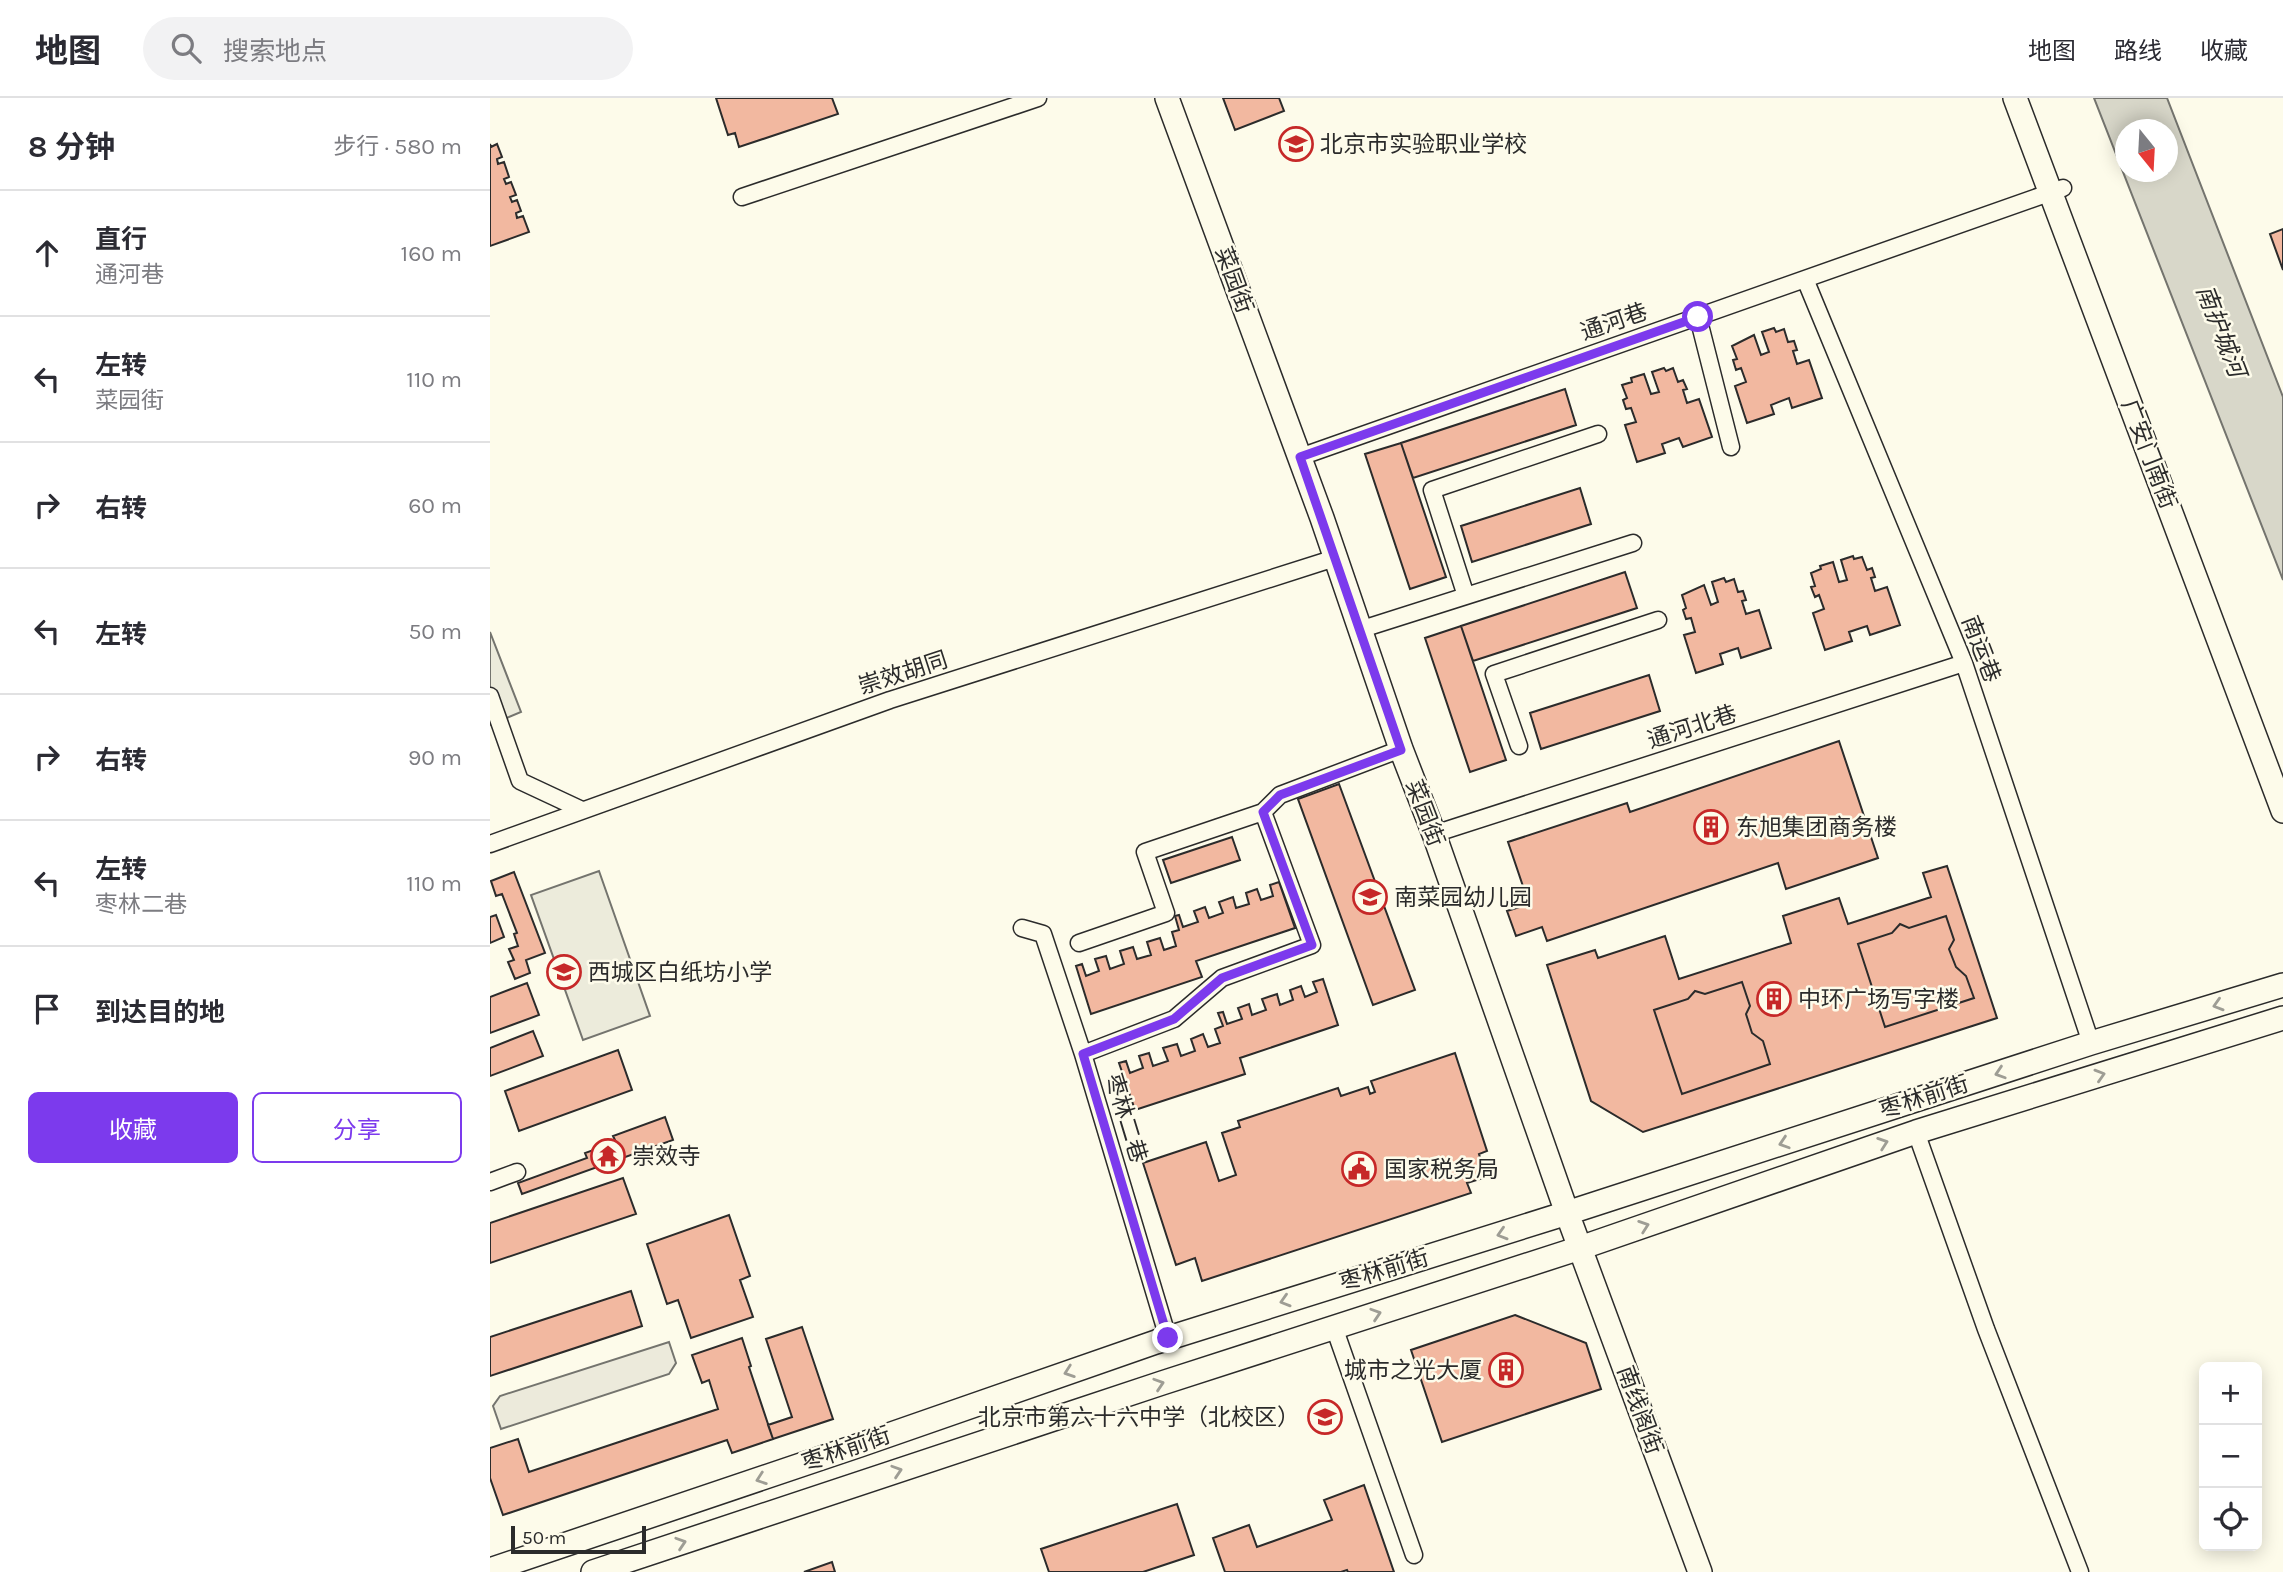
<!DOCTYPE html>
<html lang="zh">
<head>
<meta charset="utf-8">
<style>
	:root { --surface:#fff; --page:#f2f2f3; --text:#2b2b33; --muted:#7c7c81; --line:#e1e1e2; --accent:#7c3aed }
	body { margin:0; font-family:Karla,"Noto Sans SC",sans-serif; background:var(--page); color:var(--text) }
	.controls { position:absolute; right:21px; bottom:21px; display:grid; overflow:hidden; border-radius:10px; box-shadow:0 4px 18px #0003 }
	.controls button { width:63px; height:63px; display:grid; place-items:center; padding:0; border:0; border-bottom:2px solid var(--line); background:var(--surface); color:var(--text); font:35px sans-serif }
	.compass { position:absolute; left:1625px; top:21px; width:63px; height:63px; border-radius:50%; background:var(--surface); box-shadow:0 4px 18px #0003; rotate:162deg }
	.scale { position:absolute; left:21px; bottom:18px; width:135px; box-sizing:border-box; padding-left:7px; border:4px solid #2b2b2b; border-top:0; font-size:19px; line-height:24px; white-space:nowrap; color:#2b2b2b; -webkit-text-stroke:5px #fdfbea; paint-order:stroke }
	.stop { position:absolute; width:21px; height:21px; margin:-16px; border:5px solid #7c3aed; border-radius:50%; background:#fff }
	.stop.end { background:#7c3aed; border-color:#fff; box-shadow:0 2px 7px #0008 }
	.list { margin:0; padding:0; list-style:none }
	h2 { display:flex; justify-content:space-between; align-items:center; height:91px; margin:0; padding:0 28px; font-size:30px }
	h2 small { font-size:23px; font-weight:400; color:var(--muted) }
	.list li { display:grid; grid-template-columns:46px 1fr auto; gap:21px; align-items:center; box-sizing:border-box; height:126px; padding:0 28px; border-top:2px solid var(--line) }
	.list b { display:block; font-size:26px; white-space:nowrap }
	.list p { margin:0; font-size:23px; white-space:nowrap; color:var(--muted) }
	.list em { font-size:23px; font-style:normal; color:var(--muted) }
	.actions { display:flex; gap:14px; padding:21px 28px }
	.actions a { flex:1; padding:16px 0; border:2px solid var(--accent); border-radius:10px; text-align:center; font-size:24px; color:var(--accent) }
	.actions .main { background:var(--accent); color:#fff }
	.icon { flex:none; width:38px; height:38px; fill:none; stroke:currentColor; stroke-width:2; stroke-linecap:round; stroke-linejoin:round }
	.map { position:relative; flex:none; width:1793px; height:1474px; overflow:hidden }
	header { display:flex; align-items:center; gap:42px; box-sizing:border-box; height:98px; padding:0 35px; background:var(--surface); border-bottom:2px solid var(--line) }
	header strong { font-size:33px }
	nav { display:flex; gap:38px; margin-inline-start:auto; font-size:24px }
	.search { width:490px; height:63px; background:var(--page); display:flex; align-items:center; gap:18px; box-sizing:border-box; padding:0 24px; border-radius:38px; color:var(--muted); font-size:26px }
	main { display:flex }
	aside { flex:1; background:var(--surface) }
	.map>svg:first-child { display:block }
	.grass { fill:#ecebdb; stroke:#74746e; stroke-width:2 }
	.parking { fill:#eceadb; stroke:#74746e; stroke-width:2 }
	.water { fill:#d8d7c9; stroke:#74746e; stroke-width:2; fill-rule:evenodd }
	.building { fill:#f2b8a0; stroke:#2b2b2b; stroke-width:2 }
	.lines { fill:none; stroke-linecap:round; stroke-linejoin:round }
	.street-casing { stroke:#2b2b2b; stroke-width:19 }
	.secondary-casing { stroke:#2b2b2b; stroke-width:26 }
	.street { stroke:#fdfbea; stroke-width:16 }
	.secondary { stroke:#fdfbea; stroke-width:23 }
	.oneway { stroke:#9e9d94 }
	.route { stroke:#7c3aed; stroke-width:9 }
	.labels { text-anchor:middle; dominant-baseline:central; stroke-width:5; stroke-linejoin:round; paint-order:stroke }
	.poi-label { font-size:23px; fill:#2b2b2b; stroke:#fdfbea; text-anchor:start }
	.street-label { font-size:23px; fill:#2b2b2b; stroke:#fdfbea }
	.water-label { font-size:24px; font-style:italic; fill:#2b2b2b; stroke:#fdfbea }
</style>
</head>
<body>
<header>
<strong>地图</strong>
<div class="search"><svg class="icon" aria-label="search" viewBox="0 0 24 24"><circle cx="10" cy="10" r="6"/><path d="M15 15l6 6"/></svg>搜索地点</div>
<nav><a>地图</a><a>路线</a><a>收藏</a></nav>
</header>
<main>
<aside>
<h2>8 分钟<small>步行 · 580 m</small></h2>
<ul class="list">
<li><svg class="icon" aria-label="ahead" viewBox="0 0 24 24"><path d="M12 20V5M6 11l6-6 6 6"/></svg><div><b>直行</b><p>通河巷</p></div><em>160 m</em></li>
<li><svg class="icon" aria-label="left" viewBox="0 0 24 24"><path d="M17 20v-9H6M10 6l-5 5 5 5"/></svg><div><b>左转</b><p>菜园街</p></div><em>110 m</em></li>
<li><svg class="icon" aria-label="right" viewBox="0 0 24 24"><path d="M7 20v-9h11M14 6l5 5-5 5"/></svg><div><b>右转</b></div><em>60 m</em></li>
<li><svg class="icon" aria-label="left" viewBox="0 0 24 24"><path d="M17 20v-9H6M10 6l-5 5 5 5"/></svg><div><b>左转</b></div><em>50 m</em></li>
<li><svg class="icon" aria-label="right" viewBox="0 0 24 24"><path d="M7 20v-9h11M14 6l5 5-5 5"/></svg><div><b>右转</b></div><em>90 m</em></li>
<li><svg class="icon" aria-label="left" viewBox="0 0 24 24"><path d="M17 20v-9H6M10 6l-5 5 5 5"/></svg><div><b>左转</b><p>枣林二巷</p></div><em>110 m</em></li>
<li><svg class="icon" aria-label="arrive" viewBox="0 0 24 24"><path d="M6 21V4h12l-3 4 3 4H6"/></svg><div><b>到达目的地</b></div></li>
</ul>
<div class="actions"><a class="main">收藏</a><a>分享</a></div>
</aside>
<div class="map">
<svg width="1793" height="1474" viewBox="0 0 1793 1474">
	<rect width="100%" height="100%" fill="#fdfbea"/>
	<path class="grass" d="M0 534 31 614 0 627Z
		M109 773 160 918 93 942 41 797Z"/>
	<path class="parking" d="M179 1244 186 1265 179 1276 11 1331 3 1308 10 1298Z"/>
	<path class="water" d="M1604 0H1677L1793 299V482ZM1636 32H1678V74H1636Z"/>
	<path class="building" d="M226 0H342L348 16 249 49 245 35 238 37Z
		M733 0H789L794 13 745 32Z
		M0 46 1 49 7 46 12 59 7 61 8 66 14 64 19 79 14 81 16 86 21 84 26 97 20 99 22 104 27 102 31 113 26 115 27 120 33 118 39 134 0 148Z
		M1793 131V172L1780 136Z
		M1284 230 1286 234 1294 231 1298 244 1304 243 1307 252 1303 253 1307 266 1319 262 1332 300 1302 310 1299 300 1281 307 1284 316 1257 325 1245 288 1256 284 1251 270 1246 272 1243 262 1247 261 1242 248 1264 237 1271 257 1279 254 1272 234Z
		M1174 270 1176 273 1183 270 1188 284 1193 282 1197 291 1193 292 1197 305 1209 301 1222 339 1193 349 1189 340 1172 346 1175 355 1147 364 1135 327 1146 324 1141 310 1136 311 1133 302 1137 300 1132 287 1142 284 1141 280 1154 276 1161 296 1169 294 1162 274Z
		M1075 291 1086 327 923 380 911 345Z
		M911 345 956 479 920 491 875 356Z
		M1090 390 1101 426 982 464 971 428Z
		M1363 458 1364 461 1372 459 1377 472 1382 470 1385 479 1381 480 1385 493 1397 489 1410 527 1380 537 1377 528 1359 534 1362 543 1335 552 1323 515 1334 511 1329 497 1325 499 1321 489 1325 488 1321 475 1331 471 1330 468 1343 464 1349 484 1357 482 1351 462Z
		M1135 474 1147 510 983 563 971 528Z
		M1234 480 1236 484 1244 481 1248 494 1253 493 1256 502 1252 503 1256 516 1269 512 1281 550 1251 560 1248 550 1230 556 1233 566 1206 575 1194 537 1205 534 1201 520 1196 521 1193 512 1196 510 1192 497 1214 487 1221 507 1228 504 1222 484Z
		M971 528 1016 662 980 674 935 540Z
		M1159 577 1170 613 1051 651 1040 615Z
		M1349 643 1388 760 1296 791 1288 765 1057 843 1052 829 1026 838 1017 813 1039 806 1018 744 1137 705 1140 714Z
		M849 686 925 892 883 907 808 701Z
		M742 739 750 762 681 785 673 762Z
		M1457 768 1507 920 1153 1034 1101 1003 1057 867 1105 852 1108 860 1175 838 1189 881 1301 845 1293 818 1349 800 1358 826 1441 799 1433 775Z
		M24 774 55 855 36 862 40 875 25 881 18 864 24 862 19 851 28 848 24 836 27 835 12 796 6 798 1 783Z
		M789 784 805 830 706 863 712 879 601 916 586 868 592 866 596 878 609 873 605 861 616 858 620 871 634 866 630 853 643 849 647 861 661 857 657 844 670 840 674 852 686 848 682 834 689 832 685 818 689 817 693 829 708 824 704 813 715 809 719 820 733 815 729 804 743 799 746 810 759 806 756 795 767 791 771 802 783 798 780 787Z
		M6 817 14 839 0 845V819Z
		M1456 818 1464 842 1459 851 1466 869 1476 878 1484 900 1395 929 1368 846 1402 835 1410 826 1419 830Z
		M833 881 848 927 750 960 755 976 645 1012 629 965 636 963 640 975 653 970 649 958 659 955 663 968 678 963 673 950 687 946 691 958 705 953 701 941 713 936 718 949 730 945 725 931 733 928 728 915 733 914 737 926 752 921 748 910 759 906 762 917 776 912 772 901 787 896 790 907 803 902 800 892 811 888 815 899 827 894 823 884Z
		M1252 884 1260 908 1256 916 1262 935 1273 943 1280 966 1192 996 1164 912 1198 901 1205 893 1215 896Z
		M37 885 49 917 0 935V899Z
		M43 933 53 958 0 978V950Z
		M128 952 142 992 29 1033 15 993Z
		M965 955 997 1053 989 1056 996 1079 977 1085 981 1095 712 1183 705 1160 686 1167 653 1065 716 1044 729 1083 746 1077 732 1035 750 1029 748 1023 848 990 851 998 878 989 880 996 885 994 881 983Z
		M175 1019 183 1042 32 1096 28 1085 97 1060 95 1055 126 1044 123 1038Z
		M133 1080 146 1116 0 1165V1125Z
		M239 1117 260 1178 250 1182 263 1219 201 1240 188 1202 177 1206 157 1146Z
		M141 1193 152 1228 0 1278V1239Z
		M1025 1217 1096 1245 1111 1291 952 1344 921 1252Z
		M312 1229 343 1321 283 1341 278 1327 302 1319 276 1241Z
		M252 1240 261 1268 259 1269 283 1341 242 1355 237 1342 13 1417 0 1380V1350L28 1341 39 1374 228 1311 219 1282 212 1285 202 1257Z
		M874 1387 904 1474H858L857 1472 851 1474H735L723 1440 759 1427 767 1449 842 1422 834 1402Z
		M687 1406 704 1457 653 1474H559L551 1451Z
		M342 1464 345 1474H314Z"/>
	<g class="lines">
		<g class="street-casing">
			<path id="street" d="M252 99 548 0
				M1315 181 1474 565 1601 945
				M1208 219 1241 349
				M810 359 1573 90
				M976 498 942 392 1108 336
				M869 532 1143 445
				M0 598 30 683 92 712
				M1029 648 1004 576 1168 522
				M773 714 790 697 911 651
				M944 736 1474 565
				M0 746 400 602 845 460
				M532 830 553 836 593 956 678 1240
				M589 845 676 815 655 754 773 714 822 847 732 880 684 921 593 956
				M1426 1034 1496 1231 1590 1474
				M0 1084 27 1074
				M844 1229 924 1457"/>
		</g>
		<g class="secondary-casing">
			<path id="secondary" d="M677 0 832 420 911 651 944 736 1077 1115 1210 1474
				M1525 0 1793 713
				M0 1472 370 1347 666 1244 1077 1115 1601 945 1793 887
				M103 1474 672 1285 1090 1150 1426 1034 1793 920"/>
		</g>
		<use href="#street" class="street"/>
		<use href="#secondary" class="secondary"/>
	</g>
	<defs><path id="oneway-chevron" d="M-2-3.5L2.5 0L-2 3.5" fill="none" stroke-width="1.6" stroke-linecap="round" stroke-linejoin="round" transform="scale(1.75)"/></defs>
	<g class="oneway">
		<use href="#oneway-chevron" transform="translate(1728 907) rotate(163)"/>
		<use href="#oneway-chevron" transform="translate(1510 975) rotate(162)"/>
		<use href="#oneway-chevron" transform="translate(1610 977) rotate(-17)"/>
		<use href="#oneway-chevron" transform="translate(1294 1045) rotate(162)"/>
		<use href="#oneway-chevron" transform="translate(1393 1045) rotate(-19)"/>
		<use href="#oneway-chevron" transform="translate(1154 1128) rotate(-19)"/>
		<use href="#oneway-chevron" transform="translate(1012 1136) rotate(163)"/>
		<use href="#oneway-chevron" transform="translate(795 1203) rotate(163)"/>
		<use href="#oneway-chevron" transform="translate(886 1216) rotate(-18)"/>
		<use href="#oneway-chevron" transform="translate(579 1274) rotate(161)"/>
		<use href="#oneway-chevron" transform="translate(669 1286) rotate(-18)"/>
		<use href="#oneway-chevron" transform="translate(407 1373) rotate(-18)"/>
		<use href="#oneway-chevron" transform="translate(271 1381) rotate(161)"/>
		<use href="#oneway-chevron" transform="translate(191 1445) rotate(-18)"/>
	</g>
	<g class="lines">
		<path class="route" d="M678 1240 593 956 684 921 732 880 822 847 773 714 790 697 911 652 810 359 1208 219"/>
	</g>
	<defs>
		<g id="school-ring" transform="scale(1.75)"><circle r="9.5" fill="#fdfbea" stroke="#c62828" stroke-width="1.5"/><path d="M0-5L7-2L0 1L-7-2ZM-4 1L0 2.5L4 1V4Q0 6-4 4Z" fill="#c62828"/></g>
		<g id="building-ring" transform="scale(1.75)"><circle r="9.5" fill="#fdfbea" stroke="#c62828" stroke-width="1.5"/><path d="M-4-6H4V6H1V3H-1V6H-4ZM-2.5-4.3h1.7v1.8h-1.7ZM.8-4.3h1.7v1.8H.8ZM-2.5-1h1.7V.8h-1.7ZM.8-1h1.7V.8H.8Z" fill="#c62828"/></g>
		<g id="temple-ring" transform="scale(1.75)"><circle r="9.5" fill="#fdfbea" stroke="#c62828" stroke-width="1.5"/><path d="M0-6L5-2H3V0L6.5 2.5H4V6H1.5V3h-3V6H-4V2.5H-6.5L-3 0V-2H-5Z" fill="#c62828"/></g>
		<g id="civic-ring" transform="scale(1.75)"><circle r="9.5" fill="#fdfbea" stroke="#c62828" stroke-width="1.5"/><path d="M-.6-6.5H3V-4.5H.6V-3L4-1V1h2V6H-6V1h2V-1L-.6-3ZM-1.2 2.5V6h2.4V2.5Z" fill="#c62828"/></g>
	</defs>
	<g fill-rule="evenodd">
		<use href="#school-ring" x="806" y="46"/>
		<use href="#building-ring" x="1221" y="729"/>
		<use href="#school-ring" x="880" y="799"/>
		<use href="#school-ring" x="74" y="874"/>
		<use href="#building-ring" x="1284" y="901"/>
		<use href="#temple-ring" x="118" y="1058"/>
		<use href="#civic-ring" x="869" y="1071"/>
		<use href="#building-ring" x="1016" y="1272"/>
		<use href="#school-ring" x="835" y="1319"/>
	</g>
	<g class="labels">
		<g class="poi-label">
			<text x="830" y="46">北京市实验职业学校</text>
			<text x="1246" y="729">东旭集团商务楼</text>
			<text x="904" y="799">南菜园幼儿园</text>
			<text x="98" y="874">西城区白纸坊小学</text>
			<text x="1308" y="901">中环广场写字楼</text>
			<text x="142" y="1058">崇效寺</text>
			<text x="894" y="1071">国家税务局</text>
			<text x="992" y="1272" text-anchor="end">城市之光大厦</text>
			<text x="810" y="1319" text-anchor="end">北京市第六十六中学（北校区）</text>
		</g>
		<g class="street-label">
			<text transform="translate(744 182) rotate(70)">菜园街</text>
			<text transform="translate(1124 224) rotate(-19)">通河巷</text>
			<text transform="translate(1659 356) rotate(69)">广安门南街</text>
			<text transform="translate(1491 551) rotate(69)">南运巷</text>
			<text transform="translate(413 575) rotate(-18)">崇效胡同</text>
			<text transform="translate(1202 629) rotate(-18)">通河北巷</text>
			<text transform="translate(935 715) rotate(69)">菜园街</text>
			<text transform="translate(1434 999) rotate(-18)">枣林前街</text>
			<text transform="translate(636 1020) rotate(73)">枣林二巷</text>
			<text transform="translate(894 1172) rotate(-17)">枣林前街</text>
			<text transform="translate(1150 1312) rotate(70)">南线阁街</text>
			<text transform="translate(356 1351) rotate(-19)">枣林前街</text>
		</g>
		<g class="water-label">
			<text transform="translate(1731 233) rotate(69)">南护城河</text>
		</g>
	</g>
</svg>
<div class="controls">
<button>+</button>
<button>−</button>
<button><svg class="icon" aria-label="locate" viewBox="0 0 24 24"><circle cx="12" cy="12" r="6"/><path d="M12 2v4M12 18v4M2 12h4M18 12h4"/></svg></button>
</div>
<svg class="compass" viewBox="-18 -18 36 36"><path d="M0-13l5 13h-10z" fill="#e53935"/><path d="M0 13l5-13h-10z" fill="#7c7c81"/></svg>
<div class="scale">50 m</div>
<div class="stop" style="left:1208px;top:219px"></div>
<div class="stop end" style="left:678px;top:1240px"></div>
</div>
</main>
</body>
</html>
